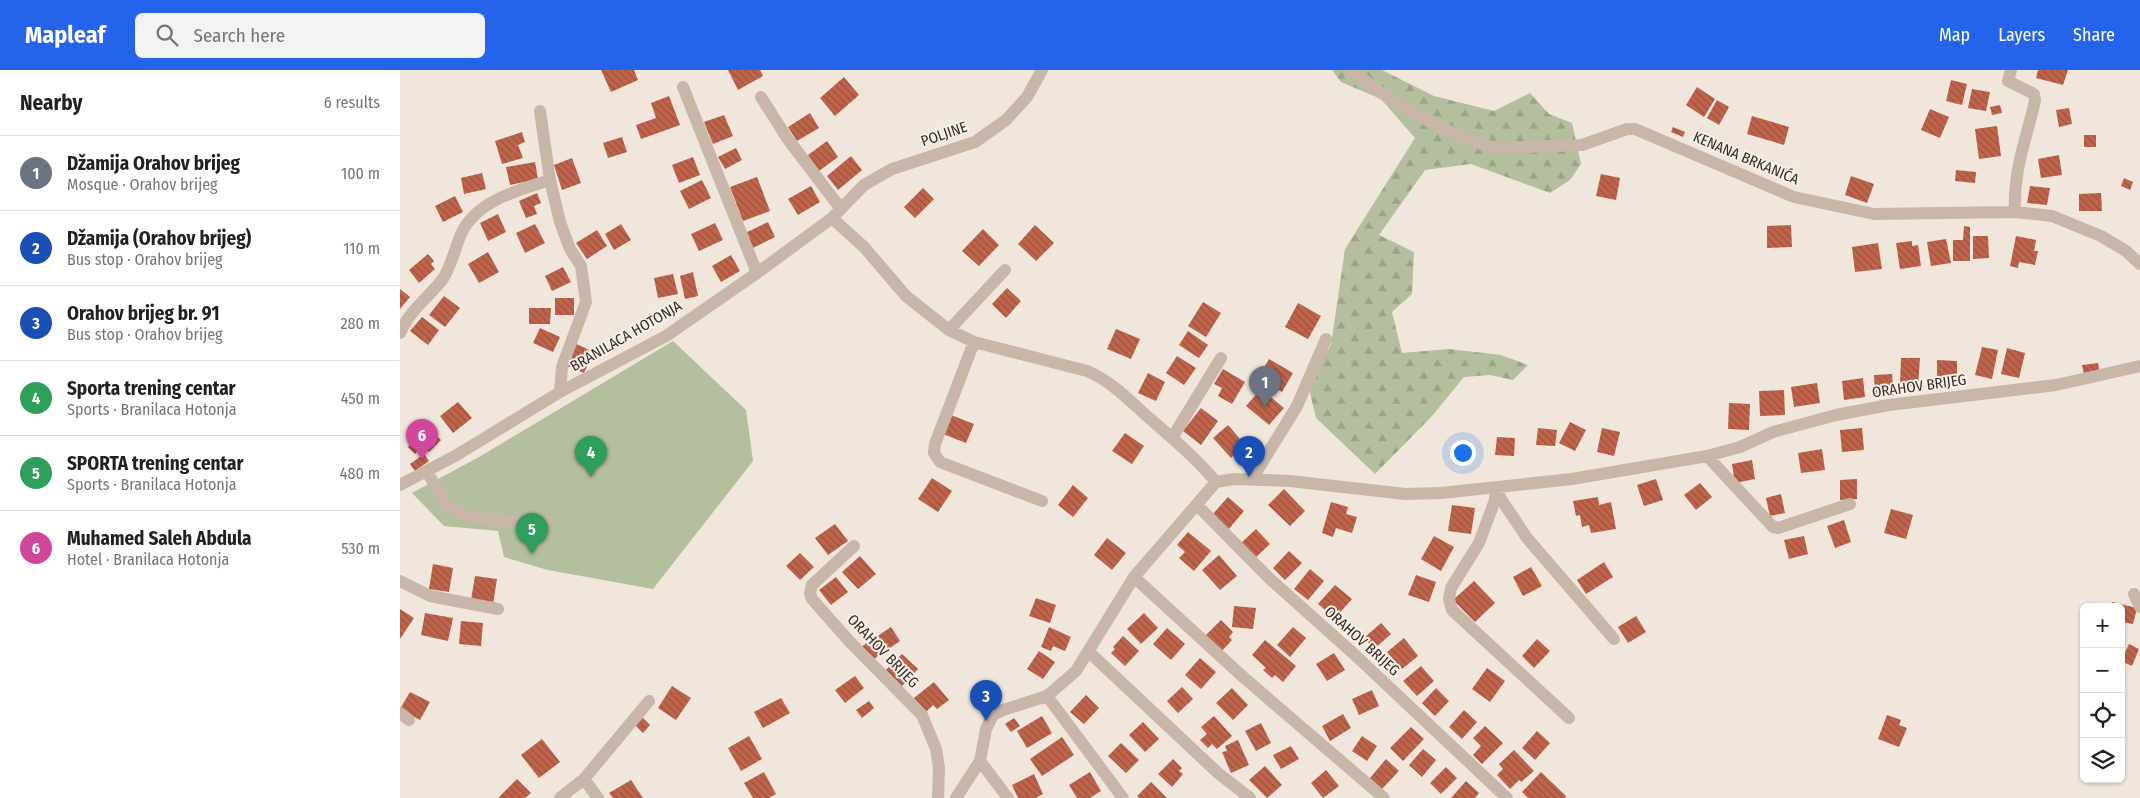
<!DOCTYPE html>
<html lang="en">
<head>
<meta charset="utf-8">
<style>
	:root { --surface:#fff; --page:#f2f2f2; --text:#202124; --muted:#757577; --line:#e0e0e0; --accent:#2563eb }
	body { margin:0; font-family:"Fira Sans Condensed",sans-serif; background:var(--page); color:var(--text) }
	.controls { position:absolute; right:15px; bottom:15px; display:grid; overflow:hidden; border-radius:8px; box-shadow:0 1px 4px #0004 }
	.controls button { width:45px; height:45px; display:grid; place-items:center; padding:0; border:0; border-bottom:1px solid var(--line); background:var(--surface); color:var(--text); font:25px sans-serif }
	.you { position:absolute; left:1062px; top:382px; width:18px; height:18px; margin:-12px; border:4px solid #fff; border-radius:50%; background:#1a73e8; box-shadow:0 0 0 8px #1a73e833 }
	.badge { display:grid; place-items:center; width:32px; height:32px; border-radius:50%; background:var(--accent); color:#fff; font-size:16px; font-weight:700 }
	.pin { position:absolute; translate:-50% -41px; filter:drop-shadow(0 1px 2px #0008) }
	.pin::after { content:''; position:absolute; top:26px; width:18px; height:15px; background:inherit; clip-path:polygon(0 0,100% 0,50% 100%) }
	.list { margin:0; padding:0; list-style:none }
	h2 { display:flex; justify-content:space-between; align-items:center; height:65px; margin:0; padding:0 20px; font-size:21px }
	h2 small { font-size:16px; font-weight:400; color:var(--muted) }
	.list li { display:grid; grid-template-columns:32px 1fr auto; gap:15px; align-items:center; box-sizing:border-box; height:75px; padding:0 20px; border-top:1px solid var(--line) }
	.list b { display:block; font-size:19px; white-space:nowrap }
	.list p { margin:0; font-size:16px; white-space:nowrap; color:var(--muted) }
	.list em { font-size:16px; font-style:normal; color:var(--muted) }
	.icon { flex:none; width:28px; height:28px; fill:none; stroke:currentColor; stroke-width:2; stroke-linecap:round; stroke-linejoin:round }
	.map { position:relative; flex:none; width:1740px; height:728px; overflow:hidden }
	header { display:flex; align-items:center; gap:30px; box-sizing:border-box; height:70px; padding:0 25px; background:var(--accent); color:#fff }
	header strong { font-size:24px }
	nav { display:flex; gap:28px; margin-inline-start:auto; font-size:18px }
	.search { width:350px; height:45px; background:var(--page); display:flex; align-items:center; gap:12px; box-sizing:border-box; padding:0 18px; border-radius:8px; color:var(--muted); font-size:19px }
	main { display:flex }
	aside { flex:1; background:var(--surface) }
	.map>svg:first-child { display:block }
	.forest { fill:url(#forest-firs) }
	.pitch { fill:#b4bf9d }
	.building { fill:url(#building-back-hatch) }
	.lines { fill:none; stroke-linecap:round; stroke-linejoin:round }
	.minor { stroke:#c8b6a9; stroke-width:12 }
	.labels { text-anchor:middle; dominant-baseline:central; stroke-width:4; stroke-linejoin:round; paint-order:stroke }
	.street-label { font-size:15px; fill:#352c28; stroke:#f8f0e8 }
</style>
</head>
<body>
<header>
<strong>Mapleaf</strong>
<div class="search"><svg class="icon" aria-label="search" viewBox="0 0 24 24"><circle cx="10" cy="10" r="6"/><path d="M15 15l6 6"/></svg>Search here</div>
<nav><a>Map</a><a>Layers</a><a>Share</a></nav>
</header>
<main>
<aside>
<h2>Nearby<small>6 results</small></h2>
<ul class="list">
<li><span class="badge" style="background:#6b7280">1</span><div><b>Džamija Orahov brijeg</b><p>Mosque · Orahov brijeg</p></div><em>100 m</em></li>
<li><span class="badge" style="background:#1a4fb4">2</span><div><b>Džamija (Orahov brijeg)</b><p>Bus stop · Orahov brijeg</p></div><em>110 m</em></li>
<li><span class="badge" style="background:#1a4fb4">3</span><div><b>Orahov brijeg br. 91</b><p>Bus stop · Orahov brijeg</p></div><em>280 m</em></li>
<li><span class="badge" style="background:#2e9e5b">4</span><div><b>Sporta trening centar</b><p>Sports · Branilaca Hotonja</p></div><em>450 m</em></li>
<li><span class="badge" style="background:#2e9e5b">5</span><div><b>SPORTA trening centar</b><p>Sports · Branilaca Hotonja</p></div><em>480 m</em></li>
<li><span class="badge" style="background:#d1479c">6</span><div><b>Muhamed Saleh Abdula</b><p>Hotel · Branilaca Hotonja</p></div><em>530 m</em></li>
</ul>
</aside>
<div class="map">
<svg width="1740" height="728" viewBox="0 0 1740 728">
	<defs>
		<pattern id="forest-firs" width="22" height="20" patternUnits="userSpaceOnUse" patternTransform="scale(1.25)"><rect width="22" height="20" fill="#b4bf9d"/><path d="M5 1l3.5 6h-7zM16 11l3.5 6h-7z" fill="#9ba487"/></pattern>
		<pattern id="building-back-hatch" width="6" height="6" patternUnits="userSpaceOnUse" patternTransform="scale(1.25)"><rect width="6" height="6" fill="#bf644b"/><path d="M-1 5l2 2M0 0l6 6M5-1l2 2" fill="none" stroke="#9c533e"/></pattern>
	</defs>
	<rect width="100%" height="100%" fill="#f0e6dc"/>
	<path class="forest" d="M932 0H982L1034 26 1094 41 1130 23 1149 44 1172 53 1181 94 1170 110 1150 123 1071 94 1025 100 979 165 1014 182 1012 224 992 242 1002 283 1049 279 1101 285 1128 295 1113 310 1090 305 1064 307 1032 346 975 404 916 348 908 315 931 275 945 179 1015 68 981 29 941 12Z"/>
	<path class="pitch" d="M273 271 346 340 353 391 253 519 148 500 104 487 98 461 44 456 12 423 79 387Z"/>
	<path class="building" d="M201 0H234L238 10 211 22Z
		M328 0H360L363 6 338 20Z
		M1638 0H1668L1663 15 1636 8Z
		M444 7 459 25 435 46 420 28Z
		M1551 10 1567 14 1562 35 1546 31Z
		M1297 17 1315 29 1304 47 1286 35Z
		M1572 19 1590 22 1586 41 1568 38Z
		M269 26 280 55 241 69 236 55 256 48 251 33Z
		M1317 30 1329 37 1319 55 1307 48Z
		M1600 35 1602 43 1592 45 1590 37Z
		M1669 38 1672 54 1659 57 1656 40Z
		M1530 39 1549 47 1540 68 1521 60Z
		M410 43 419 58 397 71 388 57Z
		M324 45 333 66 313 74 304 52Z
		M1352 46 1389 57 1384 75 1347 64Z
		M1597 56 1601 86 1579 89 1575 59Z
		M1273 57 1285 62 1283 67 1271 62Z
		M122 62 125 72 118 75 123 88 102 94 95 71Z
		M1684 65H1696V77H1684Z
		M222 67 227 82 208 88 203 73Z
		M427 71 438 87 419 101 408 85Z
		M336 78 342 90 325 99 318 87Z
		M1659 85 1662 105 1641 108 1638 89Z
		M451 86 462 100 438 120 427 106Z
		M293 87 300 105 279 113 272 95Z
		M172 88 181 113 162 120 154 95Z
		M135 92 138 109 110 115 106 97Z
		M1556 100 1576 102 1575 113 1555 111Z
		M82 103 86 119 64 124 61 108Z
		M1201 104 1220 108 1216 130 1196 126Z
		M1451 106 1474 114 1467 133 1445 125Z
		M357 107 370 141 343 151 330 117Z
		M1724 108 1733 112 1730 120 1721 116Z
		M302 110 311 128 289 139 280 121Z
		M411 116 420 132 398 145 388 129Z
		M1630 116 1650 118 1647 135 1627 133Z
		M523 118 534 129 515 148 504 137Z
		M137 123 141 133 134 136 137 144 126 148 119 131Z
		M1701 123 1702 141H1679V124Z
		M55 126 63 142 43 152 35 136Z
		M98 144 106 162 88 171 80 153Z
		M368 152 375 167 353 178 345 163Z
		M315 153 323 170 299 181 291 164Z
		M135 154 145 173 125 183 116 163Z
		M221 154 231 170 214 180 205 164Z
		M635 155 654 173 636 191 618 174Z
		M1391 155 1392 177 1367 178V156Z
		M1564 156 1570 157V191H1553V170H1563Z
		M583 159 599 175 579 196 562 181Z
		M197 160 207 176 187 189 176 173Z
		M1573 166H1588L1589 188 1573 189Z
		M1616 166 1636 170 1634 181H1638L1635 195 1619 192 1618 198 1610 196Z
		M1546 169 1551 193 1531 196 1527 172Z
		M1512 171V176L1518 175 1521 196 1500 199 1496 173Z
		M1478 173 1482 199 1455 202 1452 177Z
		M88 182 99 202 79 213 68 194Z
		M28 184 34 191 31 194 35 199 19 213 9 200Z
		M331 185 340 201 321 212 312 196Z
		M163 197 171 212 152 221 145 206Z
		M293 202 298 226 285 229 280 206Z
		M273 204 278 224 258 228 254 208Z
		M607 218 621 231 606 248 592 234Z
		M0 219 10 227 0 239Z
		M44 226 60 238 45 257 29 245Z
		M155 228H174V245H155Z
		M803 232 821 243 806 267 788 256Z
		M898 233 921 246 908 269 885 257Z
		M129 238H151L150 254H129Z
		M22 247 39 260 28 275 10 261Z
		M140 258 160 267 153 282 133 273Z
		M716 259 740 269 731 289 707 279Z
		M788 261 808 275 799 288 779 275Z
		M174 273 194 282 184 303 165 295Z
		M1582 277 1598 280 1592 309 1575 305Z
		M1607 278 1625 283 1619 308 1601 304Z
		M777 286 796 298 784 315 766 303Z
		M1501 288H1520L1518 317 1500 316Z
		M869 289 893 303 882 322 858 308Z
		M1537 290 1557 291V313H1537Z
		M1698 293 1700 303 1684 305 1682 295Z
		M823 299 845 312 832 334 818 326 822 318 814 314Z
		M748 303 765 312 756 331 738 323Z
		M1492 304 1494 326 1475 327 1474 305Z
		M1463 308 1465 327 1444 330 1442 311Z
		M1417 313 1420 333 1394 337 1391 317Z
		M861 319 884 338 869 355 846 336Z
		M1384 320 1385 345 1360 346 1359 321Z
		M58 332 72 348 53 363 40 346Z
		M1329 333 1350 334 1349 360 1328 359Z
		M801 338 818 351 801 375 783 361Z
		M551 345 574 354 566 373 543 364Z
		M1170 352 1186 360 1175 381 1159 373Z
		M828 355 840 369 834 375 839 380 831 388 813 368Z
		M27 357 41 370 29 382 22 376 15 384 8 377Z
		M1138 358 1157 360 1155 376 1136 375Z
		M1202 358 1220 362 1214 386 1197 382Z
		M1462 358 1464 380 1442 382 1440 360Z
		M725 363 744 376 732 394 712 381Z
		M1097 367 1115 368 1114 386 1095 385Z
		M1422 379 1425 400 1401 403 1398 383Z
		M24 384 29 391 15 401 10 394Z
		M1352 390 1355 409 1335 413 1332 394Z
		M532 408 552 421 538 442 518 429Z
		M1256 409 1263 430 1244 436 1237 415Z
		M1457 409V429L1440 430V410Z
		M1300 413 1312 427 1296 440 1284 425Z
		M673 415 688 428 673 447 658 435Z
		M884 419 905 441 890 456 868 435Z
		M1381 424 1385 443 1370 446 1366 428Z
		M828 427 844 441 828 460 812 445Z
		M1198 427 1199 435 1211 432 1216 459 1191 463 1189 455 1182 457 1180 445 1176 446 1173 431Z
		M931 432 948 437 946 444 957 447 952 463 936 458 933 467 922 463Z
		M1052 435 1075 438 1071 464 1048 461Z
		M1491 439 1513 445 1506 469 1484 463Z
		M1444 450 1451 472 1435 478 1427 456Z
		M435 454 448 471 428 485 415 468Z
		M856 459 870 474 854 489 840 474Z
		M788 462 811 481 794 501 779 488 785 482 777 475Z
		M1034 466 1054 477 1041 501 1021 489Z
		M1404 466 1408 484 1389 489 1384 470Z
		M707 468 726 483 712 500 694 485Z
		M889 481 902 493 885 510 873 498Z
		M400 483 414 497 400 510 386 496Z
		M819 485 837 506 820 520 802 500Z
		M460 486 476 504 458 519 442 502Z
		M1204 492 1213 507 1186 524 1177 510Z
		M33 494 53 498 49 522 29 519Z
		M1131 497 1142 516 1123 526 1113 507Z
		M910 499 924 511 908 530 894 519Z
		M1016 505 1036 512 1029 532 1008 525Z
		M75 506 97 509 93 534 71 530Z
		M436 507 448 522 431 535 419 520Z
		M1074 511 1095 533 1075 552 1053 530Z
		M935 515 952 529 935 548 918 534Z
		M636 528 656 535 650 553 629 546Z
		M1712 532 1737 538 1733 554 1721 552V537H1711Z
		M834 536 856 538 853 559 832 557Z
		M0 539 14 548 0 569Z
		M25 543 53 548 48 571 21 565Z
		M744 543 758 558 741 574 727 559Z
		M1236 546 1246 562 1228 573 1218 557Z
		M821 550 833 562 829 567 832 570 820 583 804 567Z
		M61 551 83 553 81 576 59 574Z
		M981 553 991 564 974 579 964 568Z
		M491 557 500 571 471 591 461 577Z
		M649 557 671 567 665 581 653 576 651 581 641 577Z
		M893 557 906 568 890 587 877 575Z
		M767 558 785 574 771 590 753 574Z
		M723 566 739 581 725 596 711 583 715 579 713 577Z
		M1004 568 1018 586 1002 599 987 582Z
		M1137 569 1150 581 1134 598 1122 586Z
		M865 570 896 596 883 612 875 605 872 608 863 600 866 598 852 585Z
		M1729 574 1739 579 1732 596 1721 591Z
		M639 581 655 592 643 609 627 599Z
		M934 583 945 600 927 611 916 594Z
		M502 584 518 599 502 616 486 600Z
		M800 588 816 602 801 619 785 605Z
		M1021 596 1034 611 1017 626 1003 611Z
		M1087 598 1105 611 1090 632 1072 619Z
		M455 606 464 618 445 633 435 620Z
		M534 612 549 630 537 639 533 635 526 642 514 628Z
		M272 616 291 628 276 650 258 638Z
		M585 617 593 629 579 638 572 626Z
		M782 617 793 629 778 643 767 631Z
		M832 618 848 635 833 650 816 633Z
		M1036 618 1049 631 1035 646 1022 633Z
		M972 620 979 636 959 645 952 629Z
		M10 622 30 632 20 650 0 639Z
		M686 625 699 638 684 654 670 642Z
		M381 628 390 643 363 658 354 642Z
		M469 631 474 638 462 648 456 640Z
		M1064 640 1077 652 1062 669 1049 657Z
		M943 644 951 658 930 671 922 656Z
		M1487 645 1501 650 1499 655 1507 658 1499 677 1478 669Z
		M642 646 652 663 627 678 617 661Z
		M814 646 832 666 817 679 812 674 808 678 800 670 807 664 801 657Z
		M243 648 250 655 243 663 235 655Z
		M614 648 620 656 611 662 605 654Z
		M743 652 759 669 745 682 729 665Z
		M861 653 871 673 856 681 845 661Z
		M1085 656 1103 673 1082 694 1073 685 1081 676 1073 668Z
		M1011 657 1024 669 1003 691 990 678Z
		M1137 661 1150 673 1135 690 1122 678Z
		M349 666 362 689 341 701 328 678Z
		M962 666 977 676 967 691 952 681Z
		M662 667 674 685 642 706 630 689Z
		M142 669 160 692 139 708 121 685Z
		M838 670 849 695 831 703 822 682 827 681 825 676Z
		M721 673 739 690 726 703 708 686Z
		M891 676 899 689 881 699 873 685Z
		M1023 679 1036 690 1022 707 1009 695Z
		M1114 680 1134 701 1121 712 1119 710 1110 719 1097 705 1103 699 1099 694Z
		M773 689 782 698 779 701 783 704 772 717 758 704Z
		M986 689 999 701 982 719 970 708Z
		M865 696 882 715 867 728 849 710Z
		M1046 697 1057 708 1041 724 1030 713Z
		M926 700 939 716 923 728 911 713Z
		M364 702 376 724 369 728H353L344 713Z
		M690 702 701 721 690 728H677L669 715Z
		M1141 702 1166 726 1165 728H1128L1122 722Z
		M634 704 643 724 636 728H618L612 715Z
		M117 709 131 723 125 728H98Z
		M231 710 243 728H213L209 723Z
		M1066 711 1079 723 1075 728H1051Z
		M751 712 767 728H739L737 726Z"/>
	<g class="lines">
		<path class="minor" d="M953 0C977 26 1064 74 1099 78L1182 75 1227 59H1235L1394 127 1474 144 1615 142 1652 146 1701 166 1726 181 1740 194
			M1611 0 1608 11 1634 24 1635 31C1626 70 1613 101 1615 142
			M283 17 357 203
			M361 27 387 68 441 139
			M140 41 150 110 160 152 170 179 181 196 186 232 162 297 160 322
			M432 148 464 177 506 226 549 260 574 272 687 301C711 311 729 330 748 347 772 368 796 388 816 412
			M549 260 605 200
			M0 263C9 241 28 228 42 210 49 202 56 176 61 164 76 131 118 120 150 110
			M574 272 535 374 534 383 540 392 642 431
			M772 368 821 288
			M1307 386 1373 457 1378 458 1450 434
			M27 401C33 412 39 425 47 434 66 455 121 450 148 451
			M852 409 897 336 926 269
			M0 415 55 386 160 322 266 266 357 203 432 148 464 115 492 99 575 72 606 50 627 27 642 0
			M1096 418 1095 430 1079 473 1051 518 1049 529 1052 540 1169 648
			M1096 418 1101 429 1127 468 1214 569
			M797 435 870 509 955 585 1107 728
			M454 476 412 515 410 523 412 529 450 572 522 645 536 679 539 698 538 728
			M734 507 842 606 984 728
			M0 511 30 526 98 539
			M1734 524 1740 537
			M689 582 818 703 850 728
			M647 626 723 728
			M0 643 9 650
			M580 691 608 728
			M184 709 198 728
			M160 728 184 709 249 631
			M556 728 580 691 586 659 593 645 603 640 647 626 676 601 734 507 816 412 834 409 890 411 1005 424 1041 423 1172 409 1307 386 1340 377 1373 362 1436 345 1489 335 1656 315 1740 296"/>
	</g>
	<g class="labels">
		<g class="street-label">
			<text transform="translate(544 64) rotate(-19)">POLJINE</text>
			<text transform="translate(1346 88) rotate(23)">KENANA BRKANIĆA</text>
			<text transform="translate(226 266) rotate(-30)">BRANILACA HOTONJA</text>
			<text transform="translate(1519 316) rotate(-8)">ORAHOV BRIJEG</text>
			<text transform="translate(962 571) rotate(42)">ORAHOV BRIJEG</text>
			<text transform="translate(483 581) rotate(46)">ORAHOV BRIJEG</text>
		</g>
	</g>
</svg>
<div class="controls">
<button>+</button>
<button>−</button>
<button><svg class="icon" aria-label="locate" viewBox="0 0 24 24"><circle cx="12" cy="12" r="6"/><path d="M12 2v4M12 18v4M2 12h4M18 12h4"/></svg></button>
<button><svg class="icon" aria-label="layers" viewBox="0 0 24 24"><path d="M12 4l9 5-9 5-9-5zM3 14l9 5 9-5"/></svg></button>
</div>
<div class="you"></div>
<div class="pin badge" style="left:865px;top:337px;background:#6b7280">1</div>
<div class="pin badge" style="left:849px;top:407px;background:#1a4fb4">2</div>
<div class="pin badge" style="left:586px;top:651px;background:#1a4fb4">3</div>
<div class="pin badge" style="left:191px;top:407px;background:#2e9e5b">4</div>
<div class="pin badge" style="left:132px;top:484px;background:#2e9e5b">5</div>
<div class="pin badge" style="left:22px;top:390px;background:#d1479c">6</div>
</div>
</main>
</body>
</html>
